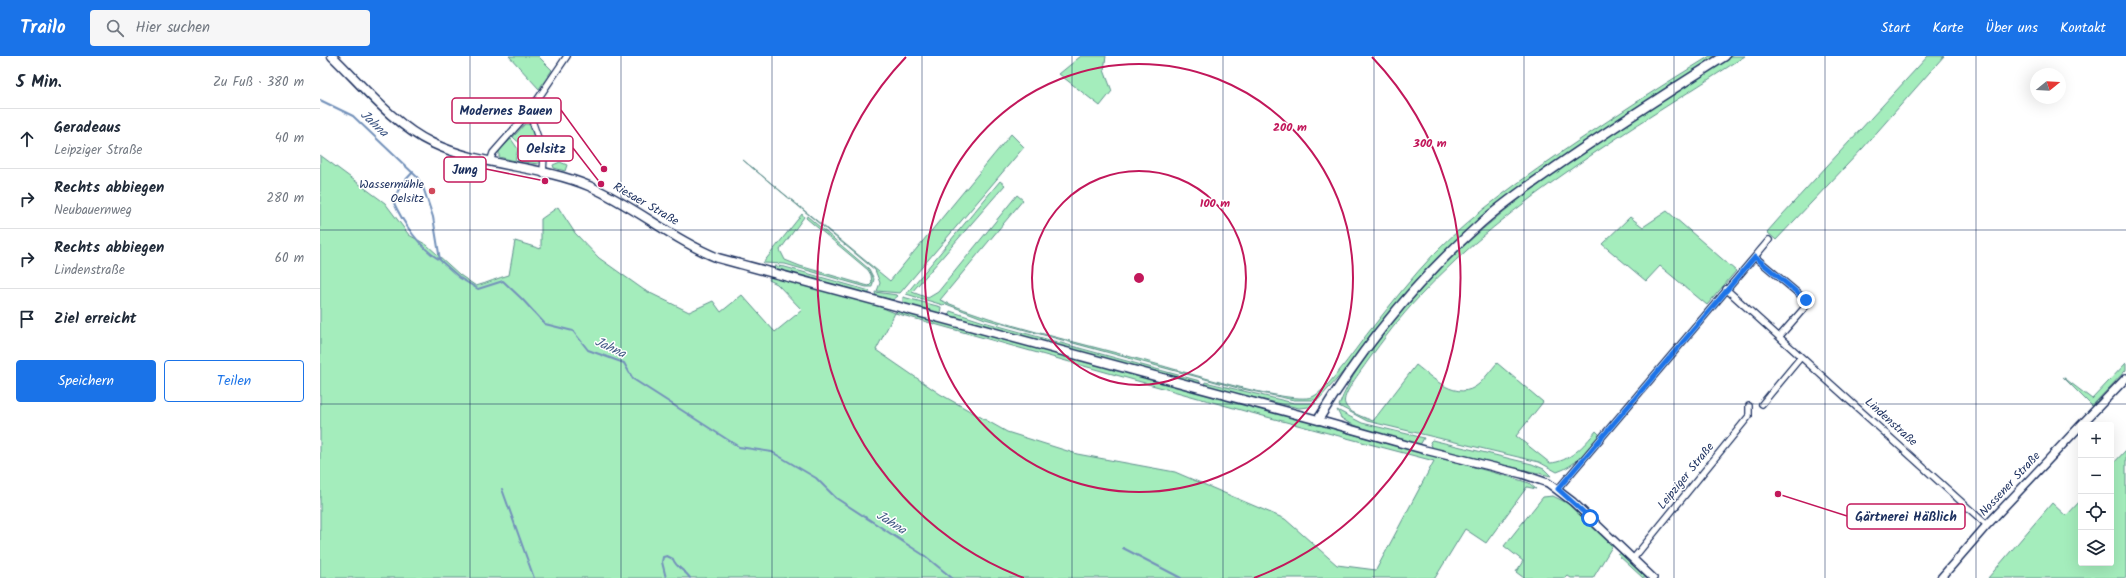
<!DOCTYPE html>
<html lang="de">
<head>
<meta charset="utf-8">
<style>
	:root { --surface:#fff; --page:#f6f6f7; --text:#1f2937; --muted:#747a83; --line:#e0e1e3; --accent:#1a73e8 }
	body { margin:0; font-family:Kalam,sans-serif; background:var(--page); color:var(--text) }
	.controls { position:absolute; right:12px; bottom:12px; display:grid; overflow:hidden; border-radius:4px; box-shadow:0 4px 16px #0002 }
	.controls button { width:36px; height:36px; display:grid; place-items:center; padding:0; border:0; border-bottom:1px solid var(--line); background:var(--surface); color:var(--text); font:20px sans-serif }
	.compass { position:absolute; left:1710px; top:12px; width:36px; height:36px; border-radius:50%; background:var(--surface); box-shadow:0 4px 16px #0002; rotate:72deg }
	.stop { position:absolute; width:12px; height:12px; margin:-9px; border:3px solid #1a73e8; border-radius:50%; background:#fff }
	.stop.end { background:#1a73e8; border-color:#fff; box-shadow:0 1px 4px #0008 }
	.list { margin:0; padding:0; list-style:none }
	h2 { display:flex; justify-content:space-between; align-items:center; height:52px; margin:0; padding:0 16px; font-size:17px }
	h2 small { font-size:13px; font-weight:400; color:var(--muted) }
	.list li { display:grid; grid-template-columns:26px 1fr auto; gap:12px; align-items:center; box-sizing:border-box; height:60px; padding:0 16px; border-top:1px solid var(--line) }
	.list b { display:block; font-size:15px; white-space:nowrap }
	.list p { margin:0; font-size:13px; white-space:nowrap; color:var(--muted) }
	.list em { font-size:13px; font-style:normal; color:var(--muted) }
	.actions { display:flex; gap:8px; padding:12px 16px }
	.actions a { flex:1; padding:9px 0; border:1px solid var(--accent); border-radius:4px; text-align:center; font-size:14px; color:var(--accent) }
	.actions .main { background:var(--accent); color:#fff }
	.icon { flex:none; width:22px; height:22px; fill:none; stroke:currentColor; stroke-width:2; stroke-linecap:round; stroke-linejoin:round }
	.map { position:relative; flex:none; width:1806px; height:522px; overflow:hidden }
	header { display:flex; align-items:center; gap:24px; box-sizing:border-box; height:56px; padding:0 20px; background:var(--accent); color:#fff }
	header strong { font-size:19px }
	nav { display:flex; gap:22px; margin-inline-start:auto; font-size:14px }
	.search { width:280px; height:36px; background:var(--page); display:flex; align-items:center; gap:10px; box-sizing:border-box; padding:0 14px; border-radius:4px; color:var(--muted); font-size:15px }
	main { display:flex }
	aside { flex:1; background:var(--surface) }
	.map>svg:first-child { display:block }
	.green { fill:#a4edbc; stroke:#608e8d; fill-rule:evenodd }
	.lines { fill:none; stroke-linecap:round; stroke-linejoin:round }
	.stream { stroke:#7391ba; stroke-width:2 }
	.minor-casing { stroke:#1b2f5e; stroke-width:8 }
	.tertiary-casing { stroke:#1b2f5e; stroke-width:10 }
	.secondary-casing { stroke:#1b2f5e; stroke-width:11 }
	.minor { stroke:#fff; stroke-width:5.5 }
	.tertiary { stroke:#fff; stroke-width:7 }
	.secondary { stroke:#fff; stroke-width:8 }
	.route { stroke:#1a73e8; stroke-width:5 }
	.grid { fill:none; stroke:#1b2f5e; stroke-width:1; stroke-opacity:0.55 }
	.ring { fill:none; stroke:#c2185b; stroke-width:2 }
	.poi-dot { fill:#d1495b; stroke:#fff; stroke-width:1.5 }
	.labels { text-anchor:middle; dominant-baseline:central; stroke-width:3; stroke-linejoin:round; paint-order:stroke }
	.poi-label { font-size:12px; fill:#1b2f5e; stroke:#fff; text-anchor:end }
	.street-label { font-size:12px; fill:#1b2f5e; stroke:#fff }
	.water-label { font-size:13px; font-style:italic; fill:#405884; stroke:#fff }
	.centre { fill:#c2185b; stroke:#fff; stroke-width:2 }
	.ring-label { font-size:12px; text-anchor:middle; font-weight:bold; fill:#c2185b; stroke:#fff; stroke-width:3; stroke-linejoin:round; paint-order:stroke }
	.leader { fill:none; stroke:#c2185b; stroke-width:1.5 }
	.callout-dot { fill:#c2185b; stroke:#fff; stroke-width:1.5 }
	.callout { fill:#fff; stroke:#c2185b; stroke-width:1.5 }
	.callout-label { font-size:13px; text-anchor:middle; font-weight:bold; fill:#1b2f5e }
</style>
</head>
<body>
<header>
<strong>Trailo</strong>
<div class="search"><svg class="icon" aria-label="search" viewBox="0 0 24 24"><circle cx="10" cy="10" r="6"/><path d="M15 15l6 6"/></svg>Hier suchen</div>
<nav><a>Start</a><a>Karte</a><a>Über uns</a><a>Kontakt</a></nav>
</header>
<main>
<aside>
<h2>5 Min.<small>Zu Fuß · 380 m</small></h2>
<ul class="list">
<li><svg class="icon" aria-label="ahead" viewBox="0 0 24 24"><path d="M12 20V5M6 11l6-6 6 6"/></svg><div><b>Geradeaus</b><p>Leipziger Straße</p></div><em>40 m</em></li>
<li><svg class="icon" aria-label="right" viewBox="0 0 24 24"><path d="M7 20v-9h11M14 6l5 5-5 5"/></svg><div><b>Rechts abbiegen</b><p>Neubauernweg</p></div><em>280 m</em></li>
<li><svg class="icon" aria-label="right" viewBox="0 0 24 24"><path d="M7 20v-9h11M14 6l5 5-5 5"/></svg><div><b>Rechts abbiegen</b><p>Lindenstraße</p></div><em>60 m</em></li>
<li><svg class="icon" aria-label="arrive" viewBox="0 0 24 24"><path d="M6 21V4h12l-3 4 3 4H6"/></svg><div><b>Ziel erreicht</b></div></li>
</ul>
<div class="actions"><a class="main">Speichern</a><a>Teilen</a></div>
</aside>
<div class="map">
<svg width="1806" height="522" viewBox="0 0 1806 522">
	<rect width="100%" height="100%" fill="#fff"/>
	<filter id="ink" filterUnits="userSpaceOnUse"><feTurbulence type="fractalNoise" baseFrequency=".025" numOctaves="2"/><feDisplacementMap in="SourceGraphic" scale="8" xChannelSelector="R" yChannelSelector="G"/><feConvolveMatrix kernelMatrix="1 2 1 2 8 2 1 2 1" color-interpolation-filters="sRGB"/></filter>
	<g filter="url(#ink)">
		<path class="green" d="M189 0H218L232 14 219 33Z
			M761 0H786L784 14 792 35 780 50 739 18Z
			M1390 0H1398C1348 32 1300 64 1251 97 1204 129 1159 161 1119 201 1075 246 1041 299 998 344H974L918 332 665 263 626 248 623 249 586 238 680 125 685 129 592 236 608 242 618 236 697 139 703 144 620 244C684 271 755 285 822 304 852 312 968 349 992 341 1007 336 1040 286 1052 272 1072 247 1092 221 1114 198 1156 155 1205 121 1255 87 1299 57 1344 28 1390 0Z
			M1411 0H1425C1313 73 1192 141 1100 240 1080 261 1063 284 1047 306 1042 314 1021 339 1025 348 1028 357 1044 361 1053 365L1096 309C1113 322 1137 347 1159 328 1165 322 1171 314 1177 307L1223 346 1196 380 1230 407C1249 406 1264 390 1276 375L1280 379C1267 394 1256 410 1237 416L1219 406 1047 365 1019 350C1029 322 1048 297 1067 273 1160 153 1286 82 1411 0Z
			M1608 0H1624L1543 92 1456 184 1447 176 1462 159Z
			M205 68 213 69 217 85C206 88 201 90 193 81Z
			M691 78 704 91 580 237 557 235 560 227 555 214 423 104 570 225Z
			M191 83 198 93 195 105 179 101V95Z
			M218 87 221 97 218 108 197 105C201 92 205 90 218 87Z
			M0 99 65 147 89 179 107 189 140 219 156 230C168 227 177 222 189 219L195 185 221 193V163L238 151 255 177 279 202 324 234 369 256 393 245 401 256 422 239 455 276 482 254 457 228 449 224 451 220 546 245 575 257 579 254 1190 421 1209 427 1216 433 1207 431 1166 487 1145 473 1115 522H0ZM575 257 928 356 1114 405 1056 514 1017 509 965 463 855 416 757 398 687 376 620 338 556 294Z
			M240 106 247 109 245 115 234 112 233 109Z
			M1347 155 1416 215 1387 249 1340 210 1326 225 1282 188 1310 161 1323 171Z
			M482 158 484 161 460 194 465 204 480 210 545 229 549 230 552 227 551 219 548 214 486 162 487 160 549 213 554 223 552 231H546L465 208 443 207Z
			M455 210 465 211 550 235 548 238 457 214 454 212Z
			M555 236 577 239 578 240 573 244 556 240Z
			M583 241 621 251 620 258 583 248Z
			M630 255 664 266 880 325 879 329 628 260Z
			M1806 307V314L1772 350 1743 321 1772 343Z
			M885 326 974 347H996L989 351 979 352 884 330Z
			M1017 354 1042 367 1104 382 1100 389 1059 378 1029 367 1021 362Z
			M1112 384 1212 408 1224 413 1231 420 1113 393 1110 386Z
			M1806 394V522H1668L1732 447 1746 460 1761 444V507H1791V410Z
			M1233 440 1247 447 1293 489 1273 522H1251L1248 520 1246 522H1204L1196 516 1203 505 1184 490 1223 441Z
			M1301 497 1328 522H1323L1298 499Z"/>
		<g class="lines">
			<path class="stream" d="M0 44 33 60 97 121 103 131 113 161 120 204 140 222 158 233 183 225 202 243 225 268 253 275 268 294 304 307 313 323 419 391 452 396 496 422 516 442 605 500 632 522
				M93 116 81 129 73 145C83 167 100 192 120 204
				M182 433 214 522
				M803 492 861 522
				M346 522 342 506 343 501 347 500 353 503C356 512 365 514 370 522"/>
			<g class="minor-casing">
				<path id="minor" d="M209 56 224 99 223 118
					M170 106 173 97 209 56 247 0
					M1435 201 1486 244V250L1459 281
					M1406 233 1667 469
					M1442 348 1481 301
					M1238 433 1449 184
					M1313 503 1429 360V350"/>
			</g>
			<g class="tertiary-casing">
				<path id="tertiary" d="M998 364 1105 394 1202 418 1228 427 1253 446 1333 522
					M1761 369 1806 322
					M1621 522 1667 469 1761 369"/>
			</g>
			<g class="secondary-casing">
				<path id="secondary" d="M12 0C42 29 74 69 112 87 162 111 220 109 269 130 315 150 353 184 398 202L998 364C1042 292 1097 224 1160 168 1181 149 1204 133 1227 117 1285 76 1345 38 1405 0"/>
			</g>
			<use href="#minor" class="minor"/>
			<use href="#tertiary" class="tertiary"/>
			<use href="#secondary" class="secondary"/>
		</g>
	</g>
	<g class="lines" filter="url(#ink)">
		<path class="route" d="M1270 462 1238 433 1435 201 1486 244"/>
	</g>
	<path class="grid" d="M150 0V522M301 0V522M452 0V522M602 0V522M752 0V522M903 0V522M1054 0V522M1204 0V522M1354 0V522M1505 0V522M1656 0V522M0 174H1806M0 348H1806"/>
	<g class="ring">
		<circle cx="819" cy="222" r="107"/>
		<circle cx="819" cy="222" r="214"/>
		<path d="M704 522A321 321 0 0 1 586 1M1052 1A321 321 0 0 1 934 522"/>
	</g>
	<circle class="poi-dot" cx="112" cy="135" r="4"/>
	<g class="labels">
		<g class="poi-label">
			<text x="104" y="128">Wassermühle<tspan x="104" dy="14">Oelsitz</tspan></text>
		</g>
		<g class="street-label">
			<text transform="translate(326 148) rotate(30)">Riesaer Straße</text>
			<text transform="translate(1571 366) rotate(42)">Lindenstraße</text>
			<text transform="translate(1366 420) rotate(-51)">Leipziger Straße</text>
			<text transform="translate(1690 428) rotate(-47)">Nossener Straße</text>
		</g>
		<g class="water-label">
			<text transform="translate(54 68) rotate(43)">Jahna</text>
			<text transform="translate(290 292) rotate(25)">Jahna</text>
			<text transform="translate(571 467) rotate(33)">Jahna</text>
		</g>
	</g>
	<circle cx="819" cy="222" r="6" class="centre"/>
	<g class="ring-label">
		<text x="970" y="75">200 m</text>
		<text x="1110" y="91">300 m</text>
		<text x="895" y="151">100 m</text>
	</g>
	<path class="leader" d="M284 113L241 54M281 128L253 92M225 125L166 113M1458 438L1527 460"/>
	<g class="callout-dot">
		<circle cx="284" cy="113" r="4"/>
		<circle cx="281" cy="128" r="4"/>
		<circle cx="225" cy="125" r="4"/>
		<circle cx="1458" cy="438" r="4"/>
	</g>
	<g class="callout">
		<rect x="132" y="42" width="109" height="25" rx="4"/>
		<rect x="198" y="80" width="55" height="25" rx="4"/>
		<rect x="124" y="101" width="42" height="25" rx="4"/>
		<rect x="1527" y="448" width="118" height="25" rx="4"/>
	</g>
	<g class="callout-label">
		<text x="186" y="59">Modernes Bauen</text>
		<text x="226" y="97">Oelsitz</text>
		<text x="145" y="118">Jung</text>
		<text x="1586" y="465">Gärtnerei Häßlich</text>
	</g>
</svg>
<div class="controls">
<button>+</button>
<button>−</button>
<button><svg class="icon" aria-label="locate" viewBox="0 0 24 24"><circle cx="12" cy="12" r="6"/><path d="M12 2v4M12 18v4M2 12h4M18 12h4"/></svg></button>
<button><svg class="icon" aria-label="layers" viewBox="0 0 24 24"><path d="M12 4l9 5-9 5-9-5zM3 14l9 5 9-5"/></svg></button>
</div>
<svg class="compass" viewBox="-18 -18 36 36"><path d="M0-13l5 13h-10z" fill="#e53935"/><path d="M0 13l5-13h-10z" fill="#747a83"/></svg>
<div class="stop" style="left:1270px;top:462px"></div>
<div class="stop end" style="left:1486px;top:244px"></div>
</div>
</main>
</body>
</html>
